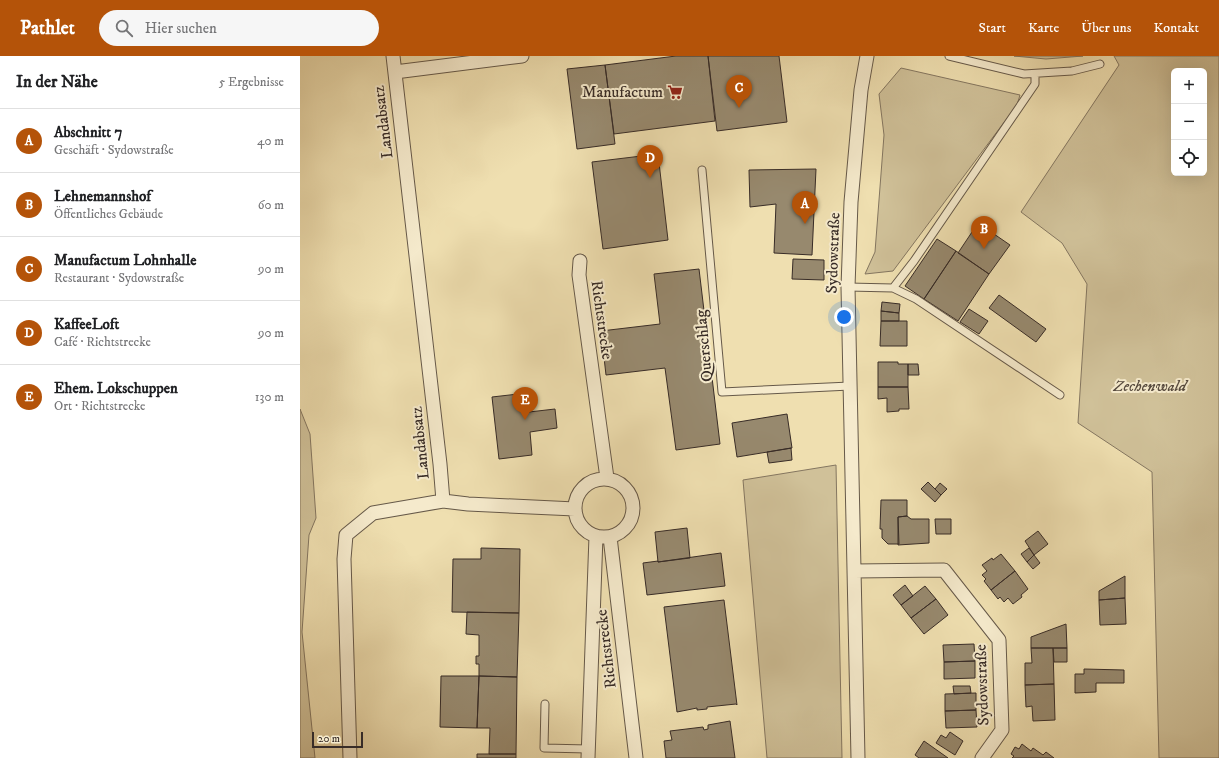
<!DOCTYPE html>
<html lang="de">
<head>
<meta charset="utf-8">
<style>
	:root { --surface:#fff; --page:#f6f6f6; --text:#202124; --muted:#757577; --line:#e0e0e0; --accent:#b45309 }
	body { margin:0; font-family:"IM FELL DW Pica",serif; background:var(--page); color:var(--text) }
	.controls { position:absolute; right:12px; top:12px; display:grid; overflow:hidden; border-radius:6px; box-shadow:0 4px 16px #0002 }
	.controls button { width:36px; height:36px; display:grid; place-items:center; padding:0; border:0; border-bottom:1px solid var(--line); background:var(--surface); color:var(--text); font:20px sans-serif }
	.scale { position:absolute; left:12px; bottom:10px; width:51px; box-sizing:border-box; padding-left:4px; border:2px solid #382c27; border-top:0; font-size:11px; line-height:14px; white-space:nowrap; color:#382c27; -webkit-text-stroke:3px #f5eacc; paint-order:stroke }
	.you { position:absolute; left:544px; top:261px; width:14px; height:14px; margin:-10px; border:3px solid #fff; border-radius:50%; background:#1a73e8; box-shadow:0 0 0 6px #1a73e833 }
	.badge { display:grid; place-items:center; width:26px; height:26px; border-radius:50%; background:var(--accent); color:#fff; font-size:13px; font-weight:700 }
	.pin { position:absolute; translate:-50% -33px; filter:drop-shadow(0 1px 2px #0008) }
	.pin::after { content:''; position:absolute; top:21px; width:14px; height:12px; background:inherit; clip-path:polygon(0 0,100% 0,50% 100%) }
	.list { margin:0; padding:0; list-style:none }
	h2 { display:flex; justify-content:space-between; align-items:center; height:52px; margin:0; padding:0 16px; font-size:17px }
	h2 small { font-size:13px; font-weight:400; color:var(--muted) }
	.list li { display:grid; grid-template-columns:26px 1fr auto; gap:12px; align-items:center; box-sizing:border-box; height:64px; padding:0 16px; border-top:1px solid var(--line) }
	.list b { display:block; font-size:15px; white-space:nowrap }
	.list p { margin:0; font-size:13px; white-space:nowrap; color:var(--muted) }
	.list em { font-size:13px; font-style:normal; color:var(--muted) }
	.icon { flex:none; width:22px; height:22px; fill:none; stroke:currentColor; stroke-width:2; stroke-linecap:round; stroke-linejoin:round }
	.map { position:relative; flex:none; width:919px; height:702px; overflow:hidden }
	header { display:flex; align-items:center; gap:24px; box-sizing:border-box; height:56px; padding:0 20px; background:var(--accent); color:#fff }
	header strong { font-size:19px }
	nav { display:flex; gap:22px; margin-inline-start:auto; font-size:14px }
	.search { width:280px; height:36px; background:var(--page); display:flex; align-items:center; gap:10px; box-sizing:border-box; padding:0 14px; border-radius:22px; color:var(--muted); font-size:15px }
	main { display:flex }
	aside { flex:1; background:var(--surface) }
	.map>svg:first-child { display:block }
	.green { fill:#d0c199; stroke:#847660; fill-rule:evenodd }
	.building { fill:#97896e; stroke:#382c27 }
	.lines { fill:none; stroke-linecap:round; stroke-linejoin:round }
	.lane-casing { stroke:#665949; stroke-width:9 }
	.street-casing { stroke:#665949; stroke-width:15 }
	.lane { stroke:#f5eacc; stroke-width:7 }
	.street { stroke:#f5eacc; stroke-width:13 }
	.labels { text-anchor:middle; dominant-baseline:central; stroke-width:4; stroke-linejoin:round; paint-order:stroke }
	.poi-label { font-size:16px; fill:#382c27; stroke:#f5eacc; text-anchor:end }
	.street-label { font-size:16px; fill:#382c27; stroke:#f5eacc }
	.park-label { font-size:16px; font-style:italic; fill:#564a3e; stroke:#f5eacc }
</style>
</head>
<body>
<header>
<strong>Pathlet</strong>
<div class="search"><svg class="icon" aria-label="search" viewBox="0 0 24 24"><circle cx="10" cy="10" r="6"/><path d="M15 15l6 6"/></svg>Hier suchen</div>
<nav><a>Start</a><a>Karte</a><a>Über uns</a><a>Kontakt</a></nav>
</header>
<main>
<aside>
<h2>In der Nähe<small>5 Ergebnisse</small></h2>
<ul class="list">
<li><span class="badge">A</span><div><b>Abschnitt 7</b><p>Geschäft · Sydowstraße</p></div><em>40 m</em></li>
<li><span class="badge">B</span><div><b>Lehnemannshof</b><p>Öffentliches Gebäude</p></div><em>60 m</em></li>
<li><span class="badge">C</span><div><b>Manufactum Lohnhalle</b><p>Restaurant · Sydowstraße</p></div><em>90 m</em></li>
<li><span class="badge">D</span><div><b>KaffeeLoft</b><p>Café · Richtstrecke</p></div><em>90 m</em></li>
<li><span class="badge">E</span><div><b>Ehem. Lokschuppen</b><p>Ort · Richtstrecke</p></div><em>130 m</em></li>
</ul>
</aside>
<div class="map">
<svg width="919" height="702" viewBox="0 0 919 702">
	<rect width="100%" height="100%" fill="#efdfb0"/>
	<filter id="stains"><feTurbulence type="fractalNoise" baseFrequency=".005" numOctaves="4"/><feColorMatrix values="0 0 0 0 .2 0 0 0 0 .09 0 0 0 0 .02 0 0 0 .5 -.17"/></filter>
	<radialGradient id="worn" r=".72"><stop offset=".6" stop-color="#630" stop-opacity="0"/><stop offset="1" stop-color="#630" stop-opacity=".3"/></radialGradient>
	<path class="green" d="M714 0H783L746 3Z
		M814 0H919V702H859L852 416 778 367 787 228 762 187 721 156 819 9ZM874 15H904V117H874Z
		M601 12 720 39 717 49 593 215 565 218 575 196 584 79 579 38Z
		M0 353 10 378 16 462 9 479 2 576 15 702H0Z
		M536 409 542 702H467L443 424Z"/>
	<path class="building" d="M376 0H408L415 65 314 78 305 9Z
		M408 0H479L487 66 417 75Z
		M305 9 315 88 277 93 267 13Z
		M358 98 368 184 303 193 292 106Z
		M516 113 512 199 474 197 476 148 450 151 449 114Z
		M678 167 710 189 689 218 658 197Z
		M637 183 656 195 624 243 605 230Z
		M656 195 689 218 658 265 624 243Z
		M493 203 524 204V224L492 223Z
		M399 213 420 388 376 394 365 312 306 319 301 275 360 268 354 218Z
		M699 239 746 273 736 286 689 252Z
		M582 246 600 248 599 257 581 255Z
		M669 253 688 265 679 278 660 266Z
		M581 255 599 257V265H581Z
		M581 265H607V290H580Z
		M578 306H598V308H608V331H578Z
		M608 308H618L619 319H608Z
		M578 331H608L609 353H599V355L587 356V342L578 343Z
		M227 337 229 356 255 353 257 372 230 376 232 399 199 403 192 341Z
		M487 358 492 392 437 401 432 367Z
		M491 392 492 404 469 407 467 396Z
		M628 426 641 439 635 446 621 433Z
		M640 427 647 433 641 439 635 433Z
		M581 444H607V460L598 461 599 488H588L582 482V473H580Z
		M607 460 611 463H629V487L598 489V461Z
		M635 463H651V478H636Z
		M387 472 390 502 358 506 355 476Z
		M738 475 748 488 734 499 725 485Z
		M181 492 220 493 219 557 152 556 153 503H181Z
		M729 492 734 499 727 506 721 498Z
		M421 497 425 530 347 539 343 507 358 505V506Z
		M701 498 715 515 691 534 684 525 686 523 682 519 687 515 682 509 692 502 693 504Z
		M734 499 740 507 733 513 727 506Z
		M715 515 728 533 721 539 722 541 713 548 708 542 704 546 700 541 698 543 691 534Z
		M825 520V542L799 544V535Z
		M605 529 613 540 601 549 593 539Z
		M625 530 636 543 611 562 601 549Z
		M825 542 826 568 800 569 799 544Z
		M636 543 648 559 624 578 611 562Z
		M424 544 437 649 436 648 407 651V653L397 654V652L377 656 364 551Z
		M167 556 219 557 217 621 179 620V608H176V600H179V579L166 578Z
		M766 568 767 592H731V581Z
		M674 588 675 605 644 606 643 589Z
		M731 592H753L754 628 725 629V607H732Z
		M753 592H767V606H754Z
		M675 605V622L644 623V606Z
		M784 613 824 614V627H796V636L775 637V618H784Z
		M141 620H179L177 672 140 671Z
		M179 620 217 621 216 698H189L190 672H177Z
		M754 628 755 664 733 665 732 650 726 651 725 629Z
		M653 630H670L671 637 654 638Z
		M676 637V654L645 655V638Z
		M676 654 677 671 646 672 645 655Z
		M430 665 435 702H366L364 685 372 684 370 675 403 671 404 674 408 673V669Z
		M650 676 663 685 655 699 636 687 641 679 646 682Z
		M624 685 648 702H619L615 699Z
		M722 688 731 695 733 692 743 699 746 696 754 702H712L714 700 711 698 715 691 719 693Z
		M177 698H216V702H177Z"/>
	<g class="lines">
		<g class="lane-casing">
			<path id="lane" d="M649 0 724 18 772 15 800 8
				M402 114 422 336 550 330
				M548 231 593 232 616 243 760 339
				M593 232 614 205 735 28V18
				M245 648 244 692 288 693"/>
		</g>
		<g class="street-casing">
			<path id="street" d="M93 0 140 408 143 445
				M95 16 222 0
				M280 205 279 219 307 422
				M275 452a29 29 0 1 1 58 0a29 29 0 1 1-58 0Z
				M310 481 336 702
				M554 515 644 514 699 584 702 674 682 702
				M50 702 44 503 46 479 73 457 143 445 168 448 275 453
				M288 702 296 480
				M558 702 548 231 551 146 561 34 567 0"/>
		</g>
		<use href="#lane" class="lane"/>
		<use href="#street" class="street"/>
	</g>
	<defs>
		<g id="supermarket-bare" transform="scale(1.2)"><path d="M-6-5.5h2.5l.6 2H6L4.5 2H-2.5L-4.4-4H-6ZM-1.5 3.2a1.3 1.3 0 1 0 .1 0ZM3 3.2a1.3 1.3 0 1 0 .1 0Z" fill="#8f2418" stroke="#f5eacc" stroke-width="2.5" paint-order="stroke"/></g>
	</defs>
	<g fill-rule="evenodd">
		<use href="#supermarket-bare" x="375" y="36"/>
	</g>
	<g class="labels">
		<g class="poi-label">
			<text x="363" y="36">Manufactum</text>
		</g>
		<g class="street-label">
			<text transform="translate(83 66) rotate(-97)">Landabsatz</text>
			<text transform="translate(533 197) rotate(-88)">Sydowstraße</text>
			<text transform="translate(302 264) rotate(82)">Richtstrecke</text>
			<text transform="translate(404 290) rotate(-95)">Querschlag</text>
			<text transform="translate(120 387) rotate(-96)">Landabsatz</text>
			<text transform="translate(306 593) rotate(-97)">Richtstrecke</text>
			<text transform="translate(682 629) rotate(-92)">Sydowstraße</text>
		</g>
		<g class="park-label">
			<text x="850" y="330">Zechenwald</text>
		</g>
	</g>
	<rect width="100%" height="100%" filter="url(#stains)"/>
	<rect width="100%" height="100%" fill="url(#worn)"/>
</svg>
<div class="controls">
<button>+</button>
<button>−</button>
<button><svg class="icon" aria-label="locate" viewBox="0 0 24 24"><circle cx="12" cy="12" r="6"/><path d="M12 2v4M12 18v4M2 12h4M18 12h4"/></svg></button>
</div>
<div class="scale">20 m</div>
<div class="you"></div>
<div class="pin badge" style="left:505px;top:168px">A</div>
<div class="pin badge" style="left:684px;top:193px">B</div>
<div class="pin badge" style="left:439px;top:52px">C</div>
<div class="pin badge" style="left:350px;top:122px">D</div>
<div class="pin badge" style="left:225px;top:364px">E</div>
</div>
</main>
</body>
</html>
